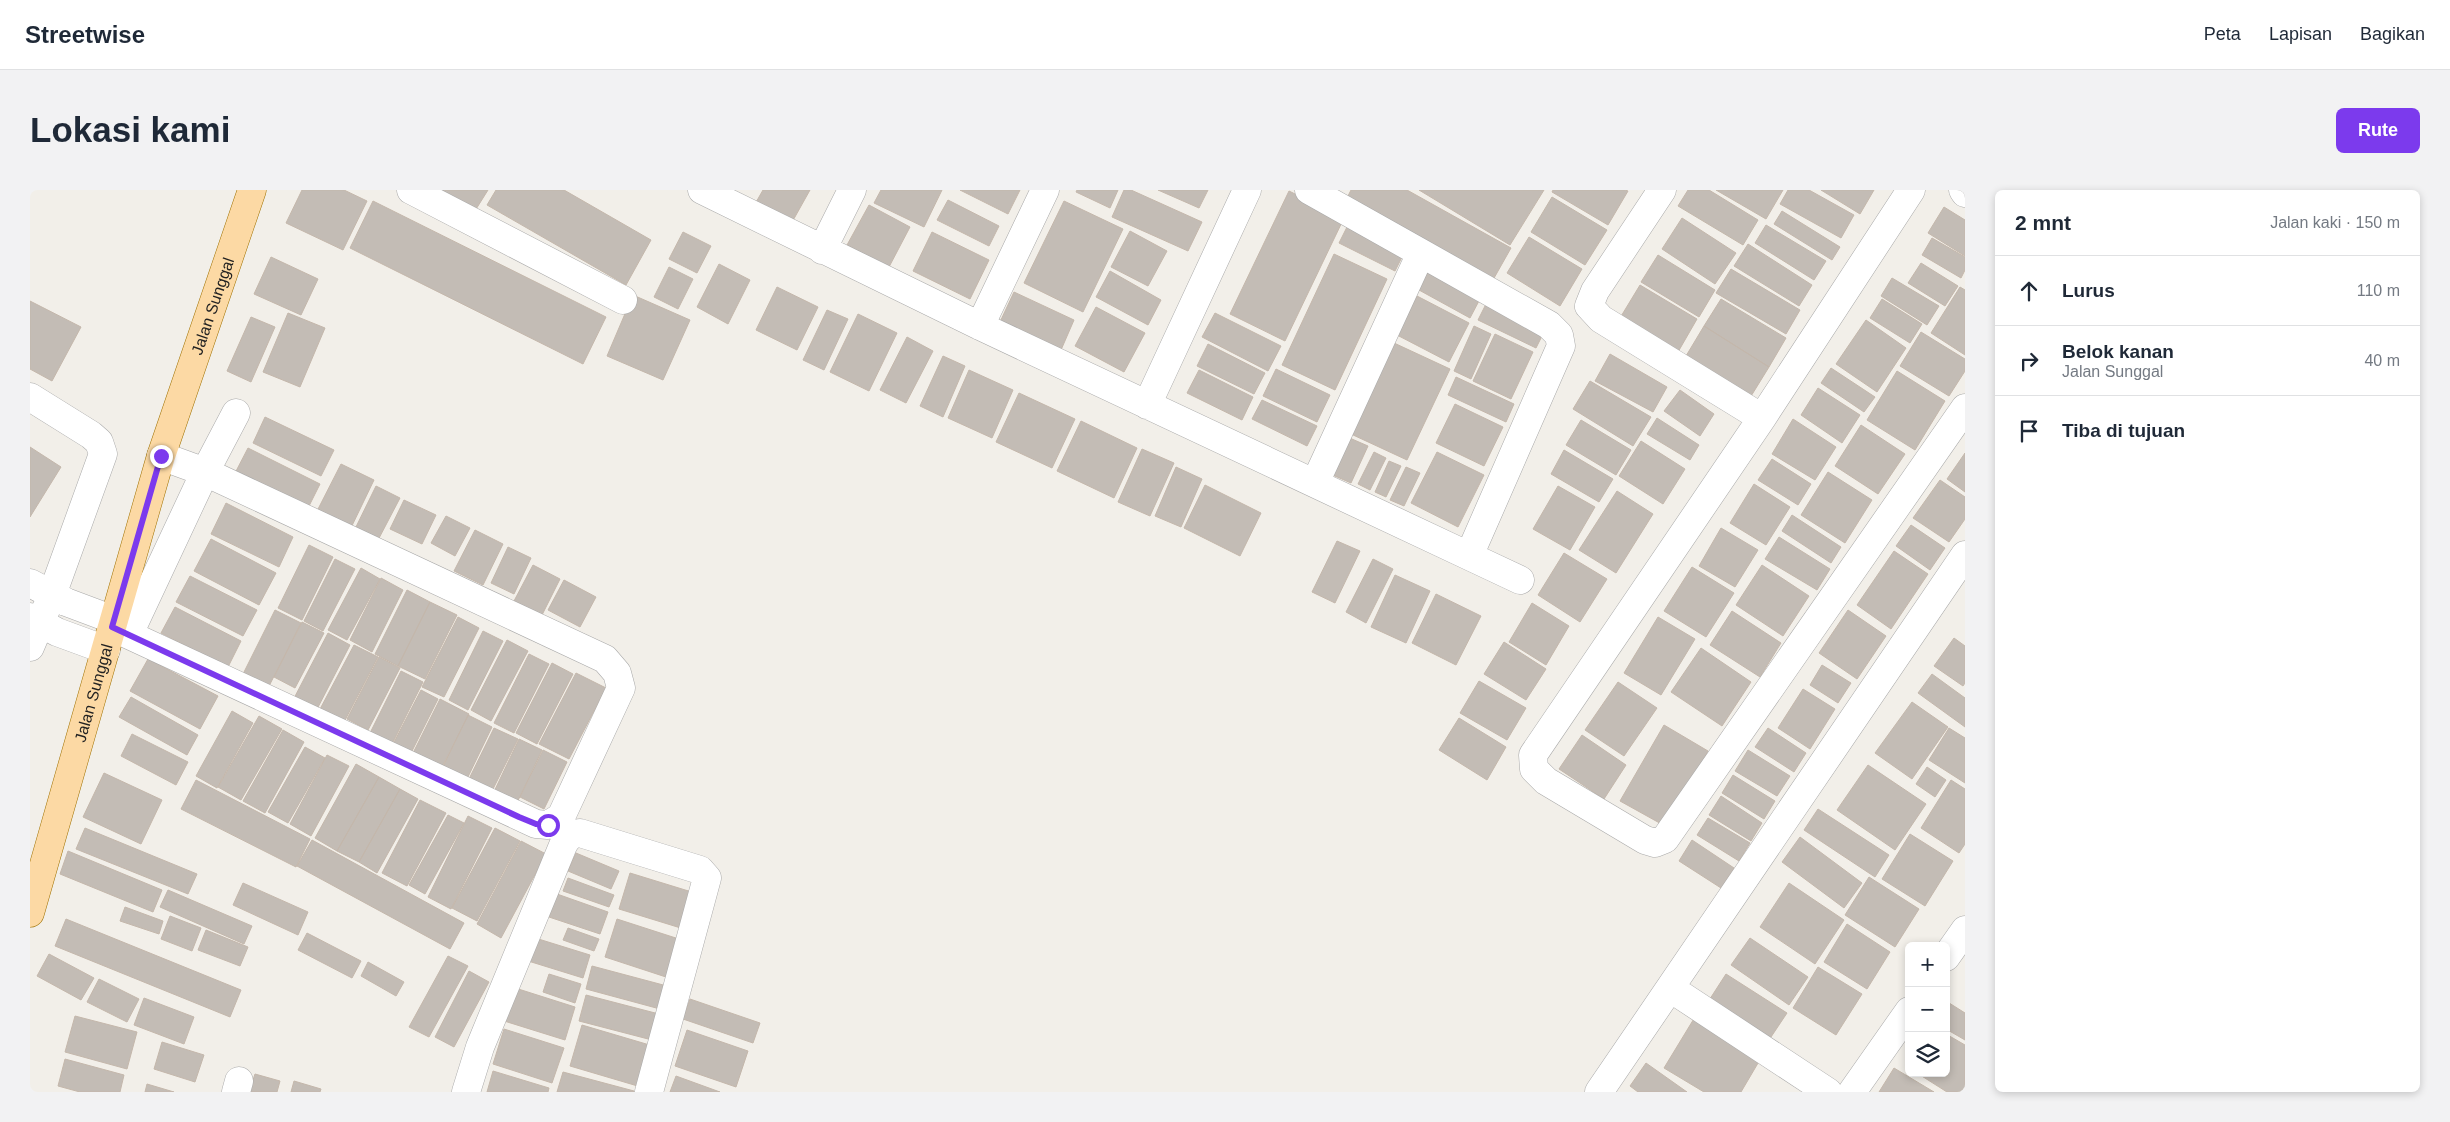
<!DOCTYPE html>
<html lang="id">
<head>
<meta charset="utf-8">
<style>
	:root { --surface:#fff; --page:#f2f2f3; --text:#1f2937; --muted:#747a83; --line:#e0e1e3; --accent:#7c3aed }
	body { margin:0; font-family:Arial,sans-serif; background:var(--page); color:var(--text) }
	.controls { position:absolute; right:15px; bottom:15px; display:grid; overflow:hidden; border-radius:8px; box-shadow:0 2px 8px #0003 }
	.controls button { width:45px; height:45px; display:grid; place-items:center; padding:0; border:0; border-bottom:1px solid var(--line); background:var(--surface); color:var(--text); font:25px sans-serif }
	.stop { position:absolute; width:15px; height:15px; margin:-11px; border:4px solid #7c3aed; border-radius:50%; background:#fff }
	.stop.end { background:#7c3aed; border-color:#fff; box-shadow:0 1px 5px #0008 }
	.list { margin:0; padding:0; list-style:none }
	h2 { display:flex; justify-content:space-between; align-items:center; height:65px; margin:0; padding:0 20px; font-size:21px }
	h2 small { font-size:16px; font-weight:400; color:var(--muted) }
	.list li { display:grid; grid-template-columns:32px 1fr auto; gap:15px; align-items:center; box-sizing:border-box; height:70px; padding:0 20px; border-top:1px solid var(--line) }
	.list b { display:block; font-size:19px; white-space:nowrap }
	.list p { margin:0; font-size:16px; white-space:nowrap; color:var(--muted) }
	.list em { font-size:16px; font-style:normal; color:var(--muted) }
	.icon { flex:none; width:28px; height:28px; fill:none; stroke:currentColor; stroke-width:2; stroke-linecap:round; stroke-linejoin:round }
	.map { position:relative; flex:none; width:1935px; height:902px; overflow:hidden; border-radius:8px }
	header { display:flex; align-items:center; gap:30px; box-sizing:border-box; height:70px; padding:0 25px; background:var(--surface); border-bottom:1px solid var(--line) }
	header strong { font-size:24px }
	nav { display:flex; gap:28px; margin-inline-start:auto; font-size:18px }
	.intro { display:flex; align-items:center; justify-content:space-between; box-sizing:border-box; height:120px; padding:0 30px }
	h1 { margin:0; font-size:35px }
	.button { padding:12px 22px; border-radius:8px; background:var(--accent); color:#fff; font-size:18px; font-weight:700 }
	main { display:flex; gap:30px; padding:0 30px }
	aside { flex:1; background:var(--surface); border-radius:8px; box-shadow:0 2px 8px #0003 }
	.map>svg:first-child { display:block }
	.building { fill:#c3bcb5; stroke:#c4b7ab }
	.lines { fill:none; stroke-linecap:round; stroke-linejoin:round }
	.street-casing { stroke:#a9a9a9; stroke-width:29 }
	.primary-casing { stroke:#9f7101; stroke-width:29 }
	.street { stroke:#fff; stroke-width:28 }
	.primary { stroke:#fcd9a4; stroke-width:28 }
	.route { stroke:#7c3aed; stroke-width:6 }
	.labels { text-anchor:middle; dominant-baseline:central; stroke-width:5; stroke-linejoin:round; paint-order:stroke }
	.street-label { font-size:16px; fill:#222; stroke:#fff }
</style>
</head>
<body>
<header>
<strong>Streetwise</strong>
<nav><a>Peta</a><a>Lapisan</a><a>Bagikan</a></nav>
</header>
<div class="intro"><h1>Lokasi kami</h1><a class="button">Rute</a></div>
<main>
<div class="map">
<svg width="1935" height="902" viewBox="0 0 1935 902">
	<rect width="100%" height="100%" fill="#f2efe9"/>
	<path class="building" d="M272 0H314L337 11 313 60 256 33Z
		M402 0H458L443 24Z
		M466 0H534L621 50 596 95 457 15Z
		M733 0H780L761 34 725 14Z
		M851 0H912L894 37 844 13Z
		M930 0H990L978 24Z
		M1047 0H1088L1080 18 1046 2Z
		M1094 0H1101L1172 32 1158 61 1082 27Z
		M1128 0H1178L1169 18Z
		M1321 0H1377L1481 58 1459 97 1313 16Z
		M1389 0H1514L1480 55Z
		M1523 0H1595L1598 1 1578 35 1522 2Z
		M1658 0H1679L1728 30 1713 55 1648 16Z
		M1686 0H1753L1736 29Z
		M1758 0H1779L1824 25 1811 48 1750 14Z
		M1791 0H1844L1830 24Z
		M1259 1 1314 28 1255 151 1200 124Z
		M1522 7 1577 40 1555 75 1501 42Z
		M918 10 969 36 959 56 907 30Z
		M343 11 576 127 553 174 320 58Z
		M1034 11 1093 39 1053 122 994 93Z
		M839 15 880 37 859 77 817 55Z
		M1914 17 1935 30V66L1898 43Z
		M1752 21 1810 57 1802 70 1744 34Z
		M1652 28 1706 63 1685 94 1632 59Z
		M1320 31 1376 59 1365 81 1309 53Z
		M1736 35 1796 71 1784 90 1725 53Z
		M1100 41 1137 61 1118 96 1081 77Z
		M653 42 681 56 667 83 639 69Z
		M902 42 959 70 940 109 883 81Z
		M1499 47 1552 79 1530 116 1477 83Z
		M1902 48 1935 67V80L1931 88 1892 65Z
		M1718 54 1782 95 1769 116 1704 76Z
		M1304 64 1357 89 1305 200 1252 175Z
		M1628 65 1685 100 1669 127 1611 92Z
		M241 67 288 89 271 125 224 104Z
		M1891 73 1928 96 1915 116 1878 93Z
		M689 74 720 90 698 134 667 117Z
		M639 77 663 89 648 119 624 107Z
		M1399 79 1451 107 1440 128 1389 100Z
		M1701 79 1770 120 1756 144 1686 103Z
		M1080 81 1131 110 1118 135 1066 107Z
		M1862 88 1909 116 1897 135 1851 106Z
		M1610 95 1667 129 1648 162 1590 128Z
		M747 97 788 117 767 160 726 140Z
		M1930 97 1935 100V165L1901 143Z
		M984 102 1044 130 1031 160 970 132Z
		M603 105 660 130 633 190 577 166Z
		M1387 106 1439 133 1419 172 1367 145Z
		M1691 109 1756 148 1739 177 1674 136Z
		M1852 109 1892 134 1880 153 1840 128Z
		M1458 110 1516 138 1506 158 1448 130Z
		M0 111 51 137 22 191 0 179Z
		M1066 117 1115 143 1094 182 1045 156Z
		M797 120 818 129 794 180 773 170Z
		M258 123 295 138 270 197 233 182Z
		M1185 123 1251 156 1238 181 1172 147Z
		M828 124 867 143 839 201 800 182Z
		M221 127 245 137 221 192 197 181Z
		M1836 130 1876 158 1847 202 1806 174Z
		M1444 136 1461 144 1441 189 1424 181Z
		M1674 136 1739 177 1718 211 1653 171Z
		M1891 142 1935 169V181L1919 206 1870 176Z
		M1465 144 1503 162 1481 209 1443 191Z
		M877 147 903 161 876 213 850 200Z
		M1364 153 1420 179 1377 270 1321 244Z
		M1178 154 1235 183 1224 204 1167 176Z
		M1580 164 1637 197 1623 222 1565 191Z
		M913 166 935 176 913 227 890 216Z
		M1801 178 1845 207 1834 222 1791 193Z
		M1246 179 1300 205 1287 232 1233 206Z
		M939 180 983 200 962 248 918 228Z
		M1169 180 1223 207 1212 230 1157 203Z
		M1867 181 1915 211 1885 260 1837 230Z
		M1426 187 1484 214 1476 232 1418 205Z
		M1560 191 1621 227 1603 256 1543 219Z
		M1788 198 1830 225 1812 253 1771 225Z
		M1650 200 1684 224 1670 246 1634 221Z
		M989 203 1045 229 1022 278 966 252Z
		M1232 210 1287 236 1277 256 1222 229Z
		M1425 214 1473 237 1454 276 1406 253Z
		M235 227 304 260 291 286 223 253Z
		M1627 228 1669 255 1660 270 1617 244Z
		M1763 229 1806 257 1785 290 1742 264Z
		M1551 230 1601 260 1586 285 1536 255Z
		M1051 231 1107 258 1084 308 1027 281Z
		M1831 235 1875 264 1848 304 1805 276Z
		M1315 246 1338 256 1321 293 1298 283Z
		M1611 251 1655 279 1633 314 1589 286Z
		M0 257 31 277 0 327Z
		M218 258 290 294 276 322 203 287Z
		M1112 259 1144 273 1120 326 1088 312Z
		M1534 260 1583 289 1569 312 1521 284Z
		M1344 262 1356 268 1340 300 1328 294Z
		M1407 262 1454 285 1428 337 1381 313Z
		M1935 263V302L1917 289Z
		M1742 269 1781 294 1768 315 1728 290Z
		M1359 271 1371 276 1356 307 1345 302Z
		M311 274 344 290 318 344 284 327Z
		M1146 277 1172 289 1151 337 1125 326Z
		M1376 277 1390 283 1374 316 1360 310Z
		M1798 282 1842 310 1815 353 1771 325Z
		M1910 290 1935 307V329L1919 352 1883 328Z
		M1724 294 1760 317 1736 355 1700 333Z
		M1175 295 1231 323 1210 366 1154 338Z
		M346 296 370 308 347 352 324 341Z
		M1528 296 1565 317 1540 360 1503 339Z
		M1587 301 1623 324 1586 383 1549 360Z
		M374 310 406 325 392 354 360 339Z
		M196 313 263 347 249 377 181 344Z
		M1762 325 1811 357 1801 373 1752 341Z
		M416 326 440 338 425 366 401 353Z
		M1881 335 1915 358 1900 380 1866 356Z
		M1691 338 1728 360 1705 397 1669 376Z
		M445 340 473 354 453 395 424 381Z
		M1749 347 1800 379 1787 400 1735 369Z
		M181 349 246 383 229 415 164 381Z
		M1307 351 1330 361 1305 413 1282 402Z
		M279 355 303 367 272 430 248 418Z
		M478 357 501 368 484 404 461 393Z
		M1864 361 1898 384 1861 439 1827 415Z
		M1534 363 1577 389 1550 432 1508 405Z
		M305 369 325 379 293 441 274 431Z
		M1343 369 1363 379 1336 433 1316 422Z
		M503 375 530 389 512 425 484 411Z
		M1732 375 1779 406 1753 446 1706 415Z
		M1662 377 1704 403 1676 447 1634 421Z
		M331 378 350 389 317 450 298 440Z
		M1365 385 1400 401 1376 453 1341 437Z
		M160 386 227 420 213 446 146 412Z
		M351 388 373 400 342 462 320 450Z
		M534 390 566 407 550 437 518 420Z
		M377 400 400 412 368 476 345 464Z
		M1406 404 1451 426 1426 475 1382 453Z
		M400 412 427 425 395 489 368 476Z
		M1502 413 1539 436 1516 475 1479 452Z
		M145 417 211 451 198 477 131 443Z
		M245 420 271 433 236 502 210 490Z
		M1818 420 1856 446 1827 489 1789 463Z
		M1702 421 1751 453 1730 487 1680 455Z
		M428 427 449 438 414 507 392 497Z
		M1628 427 1665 449 1631 505 1594 483Z
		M272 432 294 443 265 498 244 487Z
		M453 441 473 451 438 520 419 510Z
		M298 443 320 455 284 525 261 514Z
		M1924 448 1935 456V493L1933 496 1904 476Z
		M477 450 498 461 461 531 441 520Z
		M1474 452 1516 479 1496 510 1454 484Z
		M324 455 348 467 313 534 289 521Z
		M1671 458 1721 492 1692 536 1641 502Z
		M499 464 519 474 484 543 464 533Z
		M349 467 370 478 338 540 317 529Z
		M118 469 188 506 170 539 100 501Z
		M522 473 543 484 507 554 486 543Z
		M1792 475 1821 493 1808 513 1780 495Z
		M371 481 393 492 362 554 340 543Z
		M546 483 576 498 539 569 509 554Z
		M1902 484 1935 508V537L1888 503Z
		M1449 491 1496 518 1477 550 1430 523Z
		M1588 492 1627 518 1594 566 1555 540Z
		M1773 499 1805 519 1780 559 1748 538Z
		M391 500 408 509 380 565 362 556Z
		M101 507 168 545 157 565 89 527Z
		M410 509 439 524 410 581 381 567Z
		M1882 512 1918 537 1882 589 1845 563Z
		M202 521 223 533 187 598 166 586Z
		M438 525 462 537 436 591 412 579Z
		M229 526 252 539 211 610 188 597Z
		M1429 528 1476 557 1457 590 1409 560Z
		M1634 535 1678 561 1635 636 1590 611Z
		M464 538 488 549 460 605 437 593Z
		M1738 538 1776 563 1764 582 1725 557Z
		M1919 538 1935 548V593L1899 570Z
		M253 540 274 552 235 623 213 611Z
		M102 544 158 572 146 595 91 566Z
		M1552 545 1596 575 1574 609 1529 579Z
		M489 549 512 560 484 619 461 608Z
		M275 557 295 568 258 633 238 622Z
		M513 560 537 572 514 619 490 607Z
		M1718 560 1760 586 1747 606 1705 581Z
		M297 565 319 576 281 646 260 634Z
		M326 574 349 587 307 661 285 648Z
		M1838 575 1896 614 1865 660 1807 620Z
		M1897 577 1916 590 1905 607 1886 594Z
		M74 583 132 610 111 654 53 627Z
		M1703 585 1745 611 1734 629 1692 603Z
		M349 587 370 599 329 672 307 661Z
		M166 590 280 649 266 677 151 619Z
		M1921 590 1935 599V654L1929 663 1891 638Z
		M370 599 388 609 347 683 329 672Z
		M1691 606 1732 633 1721 651 1679 625Z
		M390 610 416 623 377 696 352 683Z
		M1788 619 1859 665 1845 687 1774 640Z
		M418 625 434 633 395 704 379 695Z
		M438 626 462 638 421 719 398 707Z
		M1678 628 1720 653 1709 671 1667 645Z
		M55 638 167 684 158 704 46 659Z
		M465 638 490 651 447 731 422 718Z
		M1880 644 1923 671 1895 716 1852 689Z
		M1770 647 1832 693 1814 718 1752 672Z
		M282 650 434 733 420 759 267 676Z
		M1662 650 1704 678 1691 698 1649 671Z
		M491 651 516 664 471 748 447 734Z
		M38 661 132 700 123 722 30 684Z
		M546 663 589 681 581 699 538 681Z
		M600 683 665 703 654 739 589 719Z
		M1839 687 1889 719 1865 757 1815 725Z
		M538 688 584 705 579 717 533 701Z
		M213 693 278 722 268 745 203 715Z
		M1759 693 1814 730 1785 774 1730 737Z
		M138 700 222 736 214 754 130 717Z
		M527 704 578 722 570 744 519 727Z
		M95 717 133 731 129 744 90 731Z
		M140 726 171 738 162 761 131 749Z
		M36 729 211 800 200 827 25 756Z
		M587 729 652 750 639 788 575 767Z
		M1817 734 1860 762 1837 799 1794 772Z
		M538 738 569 749 564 761 533 750Z
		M176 740 218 757 210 776 168 760Z
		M277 743 331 771 322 788 268 760Z
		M502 747 560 765 553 788 495 770Z
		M1720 748 1778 787 1759 815 1701 775Z
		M19 764 64 788 51 810 7 786Z
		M418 766 438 776 399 847 379 837Z
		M338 772 374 792 366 806 331 786Z
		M562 776 637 796 630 819 556 799Z
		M1788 777 1832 804 1806 845 1763 818Z
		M439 781 459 792 424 857 405 847Z
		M519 784 551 794 545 813 513 802Z
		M1696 784 1757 823 1737 853 1676 815Z
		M69 789 109 809 97 832 57 812Z
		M482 797 545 817 535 850 471 830Z
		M556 805 629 824 622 850 549 831Z
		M114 808 164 827 154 854 104 835Z
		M660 809 730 833 723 853 653 829Z
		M1916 811 1935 823V850L1916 839Z
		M45 826 107 842 97 879 35 862Z
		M1665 827 1731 868 1711 902H1674L1634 878Z
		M552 835 623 856 611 897 540 876Z
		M474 839 534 858 522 893 463 874Z
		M657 840 718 861 706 897 645 876Z
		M1916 844 1935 855V902H1917L1887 883H1916Z
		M132 852 174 865 165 892 124 879Z
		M35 869 94 885 90 902H50L28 896Z
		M1616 873 1657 902H1608L1600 896Z
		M1864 878 1904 902H1849Z
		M463 881 519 898 518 902H457Z
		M533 882 604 901V902H527Z
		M225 884 250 891 247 902H219Z
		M646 886 690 902H640Z
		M264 891 291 899 290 902H261Z
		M117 894 144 902H115Z"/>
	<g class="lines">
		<g class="street-casing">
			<path id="street" d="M381 0 593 110
				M672 0 950 136 1439 366 1531 156 1529 145 1519 135 1391 63
				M1279 0 1391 63 1285 293
				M1632 0 1565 101 1559 116 1571 129 1732 228
				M1881 0 1732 228 1503 565 1504 579 1516 591 1615 650 1625 653 1635 649 1935 218
				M1933 0 1935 3
				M792 60 822 0
				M950 136 1015 0
				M0 207 61 245 69 252 73 264 22 405 0 457
				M1117 215 1217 0
				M1439 366 1490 390
				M0 393 36 412 84 430
				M0 427 27 442 76 460
				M82 437 506 634 518 635 531 627 591 498 587 483 575 469 175 282 131 266
				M99 444 175 282 206 223
				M1916 767 1935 740
				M1640 798 1798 902
				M206 902 209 891
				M436 902 450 857 534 653 540 645 550 643 670 680 677 688 619 902
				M1569 902 1935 365
				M1822 902 1879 821"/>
		</g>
		<g class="primary-casing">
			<g id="primary">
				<path id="s1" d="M0 723 131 266 222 0"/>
			</g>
		</g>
		<use href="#street" class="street"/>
		<use href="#primary" class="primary"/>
	</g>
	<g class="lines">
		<path class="route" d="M131 266 82 437 489 627 506 634 518 635"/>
	</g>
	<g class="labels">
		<g class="street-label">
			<text stroke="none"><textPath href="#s1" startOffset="634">Jalan Sunggal</textPath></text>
			<text stroke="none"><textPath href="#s1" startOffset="229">Jalan Sunggal</textPath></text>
		</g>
	</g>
</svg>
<div class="controls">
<button>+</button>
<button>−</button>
<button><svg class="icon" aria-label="layers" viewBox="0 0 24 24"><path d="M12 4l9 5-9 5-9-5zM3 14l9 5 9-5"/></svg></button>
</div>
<div class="stop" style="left:518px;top:635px"></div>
<div class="stop end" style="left:131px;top:266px"></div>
</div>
<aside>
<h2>2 mnt<small>Jalan kaki · 150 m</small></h2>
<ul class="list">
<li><svg class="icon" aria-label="ahead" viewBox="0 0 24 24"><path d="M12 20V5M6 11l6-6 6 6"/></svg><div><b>Lurus</b></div><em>110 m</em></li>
<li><svg class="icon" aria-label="right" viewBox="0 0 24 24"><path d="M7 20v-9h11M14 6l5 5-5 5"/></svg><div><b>Belok kanan</b><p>Jalan Sunggal</p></div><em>40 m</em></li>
<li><svg class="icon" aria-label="arrive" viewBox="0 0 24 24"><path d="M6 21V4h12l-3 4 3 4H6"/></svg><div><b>Tiba di tujuan</b></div></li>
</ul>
</aside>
</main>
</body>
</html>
